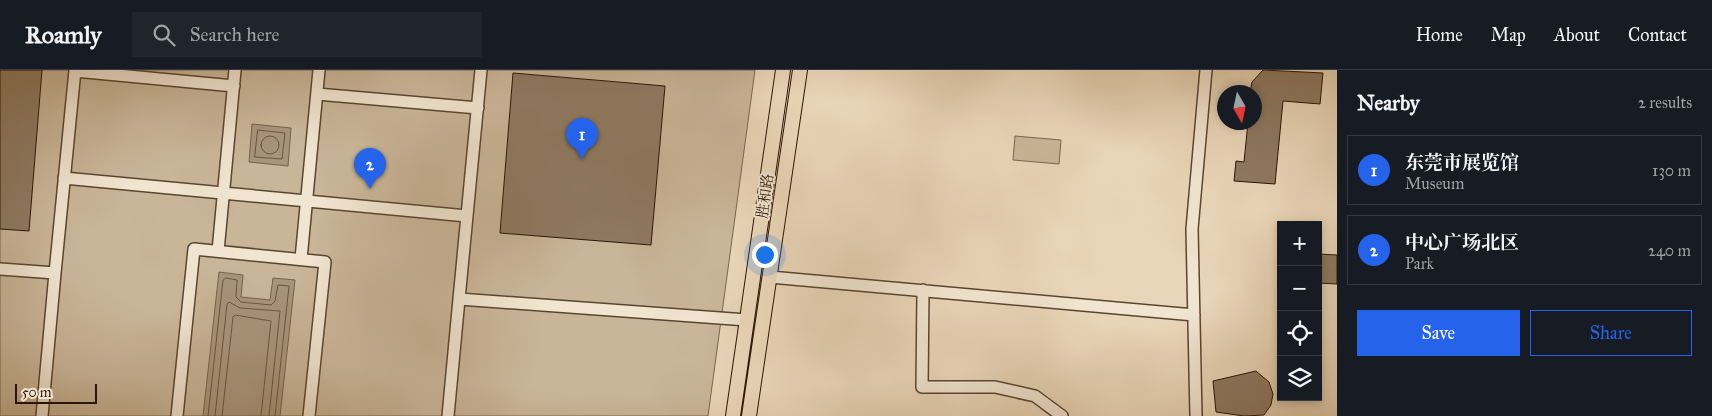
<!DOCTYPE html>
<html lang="en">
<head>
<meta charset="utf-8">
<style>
	:root { --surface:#171b24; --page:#20242c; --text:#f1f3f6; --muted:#9ea1a6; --line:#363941; --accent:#2563eb }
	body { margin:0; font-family:"IM FELL Great Primer","Noto Serif SC",serif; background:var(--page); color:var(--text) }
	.controls { position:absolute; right:15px; bottom:15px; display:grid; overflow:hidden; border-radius:0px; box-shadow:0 2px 8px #0003 }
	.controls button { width:45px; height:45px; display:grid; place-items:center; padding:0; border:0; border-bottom:1px solid var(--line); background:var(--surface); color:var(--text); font:25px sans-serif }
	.compass { position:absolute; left:1217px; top:15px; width:45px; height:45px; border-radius:50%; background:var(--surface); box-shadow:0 2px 8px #0003; rotate:171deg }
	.scale { position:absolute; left:15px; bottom:12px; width:82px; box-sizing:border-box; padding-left:5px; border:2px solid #2b1602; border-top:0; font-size:14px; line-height:18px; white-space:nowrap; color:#2b1602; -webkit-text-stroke:4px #f1e4d0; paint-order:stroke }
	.you { position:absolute; left:764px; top:184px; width:18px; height:18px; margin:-12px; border:4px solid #fff; border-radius:50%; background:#1a73e8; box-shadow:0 0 0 8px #1a73e833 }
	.badge { display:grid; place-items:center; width:32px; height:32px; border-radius:50%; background:var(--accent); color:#fff; font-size:16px; font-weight:700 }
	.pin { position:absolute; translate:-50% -41px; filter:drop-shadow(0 1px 2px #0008) }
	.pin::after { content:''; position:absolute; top:26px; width:18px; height:15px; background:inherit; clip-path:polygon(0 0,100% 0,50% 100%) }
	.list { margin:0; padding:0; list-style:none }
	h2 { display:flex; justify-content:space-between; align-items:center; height:65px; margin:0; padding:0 20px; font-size:21px }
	h2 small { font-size:16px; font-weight:400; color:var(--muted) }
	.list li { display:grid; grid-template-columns:32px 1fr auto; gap:15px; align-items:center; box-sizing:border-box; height:70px; margin:0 10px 10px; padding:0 10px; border:1px solid var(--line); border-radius:0px }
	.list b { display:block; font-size:19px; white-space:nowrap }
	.list p { margin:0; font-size:16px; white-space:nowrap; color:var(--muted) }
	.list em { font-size:16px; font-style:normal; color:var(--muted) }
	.actions { display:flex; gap:10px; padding:15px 20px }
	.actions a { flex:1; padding:11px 0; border:1px solid var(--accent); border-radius:0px; text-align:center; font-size:18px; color:var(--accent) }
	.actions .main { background:var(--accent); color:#fff }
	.icon { flex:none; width:28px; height:28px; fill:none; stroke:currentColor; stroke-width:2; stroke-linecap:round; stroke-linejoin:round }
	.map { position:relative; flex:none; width:1337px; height:346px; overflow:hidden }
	header { display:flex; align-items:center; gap:30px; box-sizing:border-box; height:70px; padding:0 25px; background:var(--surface); border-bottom:1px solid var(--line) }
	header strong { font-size:24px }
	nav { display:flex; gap:28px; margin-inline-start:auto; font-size:18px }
	.search { width:350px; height:45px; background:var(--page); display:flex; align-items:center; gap:12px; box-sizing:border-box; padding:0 18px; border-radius:0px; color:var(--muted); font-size:19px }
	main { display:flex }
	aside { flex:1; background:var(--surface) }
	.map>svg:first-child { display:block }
	.green { fill:#c9b598; stroke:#7a664d }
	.water { fill:#a89479; stroke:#766249 }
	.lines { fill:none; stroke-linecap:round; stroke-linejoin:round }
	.shore { stroke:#6a553e; stroke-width:1 }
	.building { fill:#8e7960; stroke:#2b1602 }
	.minor-casing { stroke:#5a462f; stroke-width:14 }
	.major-casing { stroke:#2b1602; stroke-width:16 }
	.minor { stroke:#f1e4d0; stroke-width:11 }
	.major { stroke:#e9d5b7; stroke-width:14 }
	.labels { text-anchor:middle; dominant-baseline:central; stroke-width:4; stroke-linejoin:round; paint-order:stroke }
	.street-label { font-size:15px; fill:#2b1602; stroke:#f1e4d0 }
</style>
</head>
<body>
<header>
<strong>Roamly</strong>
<div class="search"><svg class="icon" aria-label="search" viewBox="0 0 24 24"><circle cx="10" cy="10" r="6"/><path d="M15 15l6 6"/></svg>Search here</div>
<nav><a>Home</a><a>Map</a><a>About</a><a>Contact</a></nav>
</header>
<main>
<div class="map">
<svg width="1337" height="346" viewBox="0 0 1337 346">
	<rect width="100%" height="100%" fill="#e9d5b7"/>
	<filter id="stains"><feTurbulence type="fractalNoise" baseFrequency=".004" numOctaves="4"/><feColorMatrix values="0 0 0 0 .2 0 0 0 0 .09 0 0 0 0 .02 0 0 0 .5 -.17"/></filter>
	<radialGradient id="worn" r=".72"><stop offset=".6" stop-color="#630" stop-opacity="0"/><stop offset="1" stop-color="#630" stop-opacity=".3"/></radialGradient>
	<path class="green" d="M0 0H755L708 346H0Z
		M1015 66 1061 70 1059 94 1013 90Z"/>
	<path class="water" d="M252 54 291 58 288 96 249 92Z
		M219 202 243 205 241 227 270 230 273 208 295 210 280 346H203Z"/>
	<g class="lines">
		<path class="shore" d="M258 60 285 63 282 89 255 87Z
			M261 75a9 9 0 1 1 18 0a9 9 0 1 1-18 0Z
			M208 346 223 210 226 208 237 210 236 227 241 232 271 235 275 231 278 215 289 216 275 346
			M215 346 227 234 229 232 240 238 280 241 269 346
			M222 346 233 247 235 245 271 251 261 346"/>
	</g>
	<path class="building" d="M0 0H42L29 161 0 159Z
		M1263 0 1323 3 1320 34 1283 31 1275 114 1234 111 1236 91 1244 92 1248 52H1254V22H1250L1252 12Z
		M513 3 665 16 651 175 500 163Z
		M1318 184 1337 185V214L1318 213Z
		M1256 301 1269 312 1273 324 1271 335 1264 345 1244 346 1216 342 1213 311Z"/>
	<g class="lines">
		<g class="minor-casing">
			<path id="minor" d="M75 1 234 16
				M317 24 478 38
				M64 108 467 146
				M218 181 235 0
				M301 189 319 0
				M0 199 55 203 42 346
				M55 203 75 0
				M770 207 1194 245
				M923 220 922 317H995L1035 326 1062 346
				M459 229 481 0
				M177 346 194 179 325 192 309 346
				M448 346 459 229 747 250
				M1196 346 1192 159 1206 0"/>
		</g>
		<g class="major-casing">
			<path id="major" d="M733 346 783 0
				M749 346 800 0"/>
		</g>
		<use href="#minor" class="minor"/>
		<use href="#major" class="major"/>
	</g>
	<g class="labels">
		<g class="street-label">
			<text transform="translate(765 126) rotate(-82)">胜和路</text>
		</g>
	</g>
	<rect width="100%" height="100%" filter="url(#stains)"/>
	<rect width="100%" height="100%" fill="url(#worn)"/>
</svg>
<div class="controls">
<button>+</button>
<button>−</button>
<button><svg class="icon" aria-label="locate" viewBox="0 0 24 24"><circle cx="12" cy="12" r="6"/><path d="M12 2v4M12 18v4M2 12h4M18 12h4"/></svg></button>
<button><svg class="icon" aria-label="layers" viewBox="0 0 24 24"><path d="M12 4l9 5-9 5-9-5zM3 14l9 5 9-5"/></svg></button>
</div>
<svg class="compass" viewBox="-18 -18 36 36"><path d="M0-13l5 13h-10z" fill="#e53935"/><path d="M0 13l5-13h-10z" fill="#9ea1a6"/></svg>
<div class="scale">50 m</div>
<div class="you"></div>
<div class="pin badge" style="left:582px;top:89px">1</div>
<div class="pin badge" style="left:370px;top:119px">2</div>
</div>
<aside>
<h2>Nearby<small>2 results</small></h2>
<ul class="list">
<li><span class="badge">1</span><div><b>东莞市展览馆</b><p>Museum</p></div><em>130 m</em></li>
<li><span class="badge">2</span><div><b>中心广场北区</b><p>Park</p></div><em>240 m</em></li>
</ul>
<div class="actions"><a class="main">Save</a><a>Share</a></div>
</aside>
</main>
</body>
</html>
